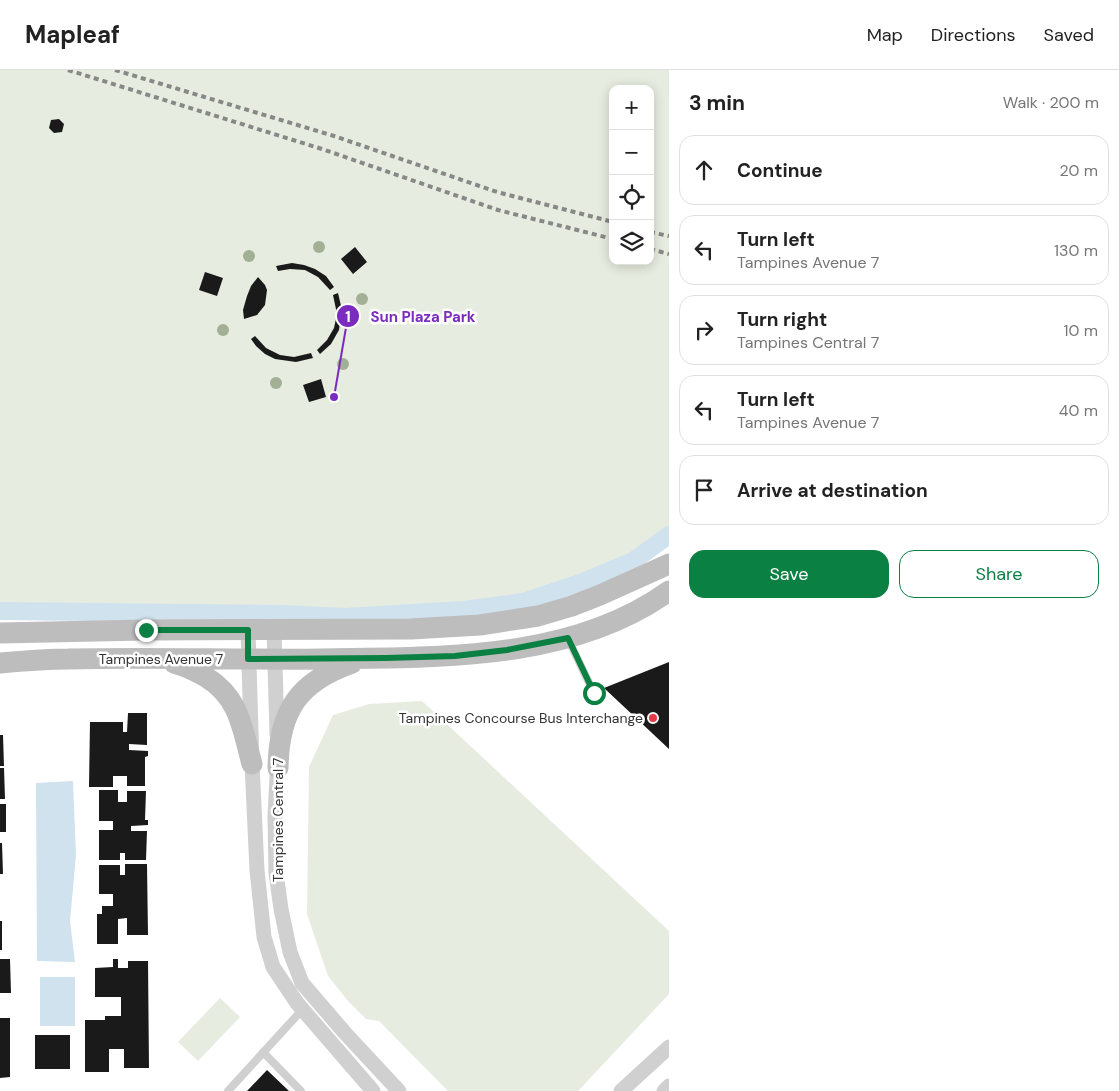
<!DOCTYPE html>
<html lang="en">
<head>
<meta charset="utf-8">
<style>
	:root { --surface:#fff; --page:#f6f6f6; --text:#222; --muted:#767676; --line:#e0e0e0; --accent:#0b8043 }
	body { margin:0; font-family:"DM Sans",sans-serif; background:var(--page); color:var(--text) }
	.controls { position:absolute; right:15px; top:15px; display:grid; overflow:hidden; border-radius:10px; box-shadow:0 2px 12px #0003 }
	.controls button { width:45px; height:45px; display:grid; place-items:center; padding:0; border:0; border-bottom:1px solid var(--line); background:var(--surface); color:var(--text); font:25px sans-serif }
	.stop { position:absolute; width:15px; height:15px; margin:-11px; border:4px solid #0b8043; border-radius:50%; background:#fff }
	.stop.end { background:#0b8043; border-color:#fff; box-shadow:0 1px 5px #0008 }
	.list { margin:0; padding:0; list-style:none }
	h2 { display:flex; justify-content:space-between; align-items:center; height:65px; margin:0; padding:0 20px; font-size:21px }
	h2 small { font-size:16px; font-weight:400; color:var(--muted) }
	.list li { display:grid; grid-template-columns:32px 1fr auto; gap:15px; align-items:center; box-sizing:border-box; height:70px; margin:0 10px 10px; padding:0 10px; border:1px solid var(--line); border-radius:15px }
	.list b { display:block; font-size:19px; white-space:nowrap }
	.list p { margin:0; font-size:16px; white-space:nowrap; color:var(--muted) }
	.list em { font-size:16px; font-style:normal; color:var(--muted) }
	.actions { display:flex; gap:10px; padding:15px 20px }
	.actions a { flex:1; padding:11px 0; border:1px solid var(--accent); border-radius:15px; text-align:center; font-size:18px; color:var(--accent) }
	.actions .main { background:var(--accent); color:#fff }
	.icon { flex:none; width:28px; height:28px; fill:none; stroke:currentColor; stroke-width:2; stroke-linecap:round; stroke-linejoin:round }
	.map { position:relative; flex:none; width:669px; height:1021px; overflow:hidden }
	header { display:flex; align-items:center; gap:30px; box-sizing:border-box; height:70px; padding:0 25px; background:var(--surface); border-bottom:1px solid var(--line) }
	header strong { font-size:24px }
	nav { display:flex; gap:28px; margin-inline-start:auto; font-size:18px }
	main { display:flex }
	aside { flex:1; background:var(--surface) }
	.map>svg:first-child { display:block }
	.green { fill:#e6ecdf; fill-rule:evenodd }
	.water { fill:#cfe2ee }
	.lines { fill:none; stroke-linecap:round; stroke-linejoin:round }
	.canal { stroke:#cfe2ee; stroke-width:18 }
	.building { fill:#1a1a1a }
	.service { stroke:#d0d0d0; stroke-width:8 }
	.minor { stroke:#d0d0d0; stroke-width:15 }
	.secondary { stroke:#bdbdbd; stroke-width:21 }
	.rail { stroke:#888; stroke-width:4; stroke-dasharray:5 4; stroke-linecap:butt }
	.tree { fill:#a2b095 }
	.route { stroke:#0b8043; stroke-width:6 }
	.poi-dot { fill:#e63946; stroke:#fff; stroke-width:2 }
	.labels { text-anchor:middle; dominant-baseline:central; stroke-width:5; stroke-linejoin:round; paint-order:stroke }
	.street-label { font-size:14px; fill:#333; stroke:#fff }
	.poi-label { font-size:14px; fill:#333; stroke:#fff; text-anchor:end }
	.leader { fill:none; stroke:#7b2cbf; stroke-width:2 }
	.callout-dot { fill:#7b2cbf; stroke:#fff; stroke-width:2 }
	.mark-label { font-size:15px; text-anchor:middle; font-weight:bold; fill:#fff }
	.callout-label { font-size:15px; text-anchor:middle; font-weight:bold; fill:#7b2cbf; stroke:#fff; stroke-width:5; stroke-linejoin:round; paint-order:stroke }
</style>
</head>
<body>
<header>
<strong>Mapleaf</strong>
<nav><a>Map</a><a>Directions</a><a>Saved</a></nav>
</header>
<main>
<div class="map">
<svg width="669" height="1021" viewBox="0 0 669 1021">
	<rect width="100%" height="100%" fill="#fff"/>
	<path class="green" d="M0 0H669V462L607 499 573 513 520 528 471 536 410 538H0ZM613 19H650V191H613Z
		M422 631 669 861V924L578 1021H448L379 951 366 949 348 931 328 906 307 844 309 697 333 645 369 634Z
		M220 928 240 947 198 991 178 972Z"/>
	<path class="water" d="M73 711 76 785 70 851 75 892 37 891 36 713Z
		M40 907H75V956H40Z"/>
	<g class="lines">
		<path class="canal" d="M0 541 282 544 345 547 464 540 523 532 580 513 633 491 669 465"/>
	</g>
	<path class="building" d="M59 49 64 54 62 62 54 63 49 58 51 50Z
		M355 177 367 192 353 204 341 189Z
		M292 193 304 195 315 199 326 206 334 217 330 220 318 207 305 200 290 199 278 201 276 196Z
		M205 202 223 208 217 226 199 220Z
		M258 207 265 215 267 220 265 235 257 245 244 249 243 240 247 226 251 216Z
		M338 223 342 240 339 260 331 274 320 284 317 280 327 270 334 258 337 244 333 225Z
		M255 266 266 278 280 285 294 287 311 283 313 288 296 292 275 289 265 284 256 276 251 269Z
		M321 309 326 327 309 332 303 315Z
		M669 592V679L604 618Z
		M128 643H147V675L129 674V680L148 681V686L145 687V716H127V706H113V717H89L90 652H123V662H127Z
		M0 665H3L4 696H0Z
		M0 698H4L5 729H0Z
		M99 720H118V732H127V721H146L145 750H148V755L131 756V761H147L146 790H125V783H120V790H99V760H113V751H99Z
		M0 734H6V762H0Z
		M0 773H2L3 804H0Z
		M125 794H147L148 865H127V848L118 849V874H97V844H102V836H113V824H99V795H120V805H125Z
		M0 851H2V880H0Z
		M0 889H10L11 923H0Z
		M113 889H118V898H128V891H148L149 998H124V979H109V1002H85V950H105V946H121V927H95V898L113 897Z
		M0 948H10V1007L0 1008Z
		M35 965H70V999H35Z
		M267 1000 289 1021H247Z"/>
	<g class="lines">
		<path class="service" d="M568 569 594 623
			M263 982 301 1021
			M228 1021 302 940"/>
		<path class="minor" d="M274 559 277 665
			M248 560 252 694 257 800 264 867 273 897 297 933 373 1021
			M278 688 275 746 276 803 281 839 290 882 302 913 345 963 399 1021
			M621 1021 669 977
			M664 1021 669 1016"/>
		<path class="secondary" d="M0 563 145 560 411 559 480 555 538 546 572 536 600 525 669 494
			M0 593C23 591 45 589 68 589 153 587 237 590 322 589 437 587 570 592 669 521
			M174 593C185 596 196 601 206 607 240 628 242 658 252 694
			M278 698C279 641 298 612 352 593"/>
		<path class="rail" d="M68 0 322 79 498 140 613 169
			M115 0 334 66 497 122 613 152
			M650 162 669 166
			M650 179 669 184"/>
	</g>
	<g class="tree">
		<circle cx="319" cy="177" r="6"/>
		<circle cx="249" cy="186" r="6"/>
		<circle cx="362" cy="229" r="6"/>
		<circle cx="223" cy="260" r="6"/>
		<circle cx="343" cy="294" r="6"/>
		<circle cx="276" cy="313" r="6"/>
	</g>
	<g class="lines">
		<path class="route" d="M146 560H248V589L386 588 455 586 507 580 568 568 594 623"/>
	</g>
	<circle class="poi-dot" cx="653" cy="648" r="5"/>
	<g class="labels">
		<g class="street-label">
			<text x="161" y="589">Tampines Avenue 7</text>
			<text transform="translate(278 750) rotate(-90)">Tampines Central 7</text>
		</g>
		<g class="poi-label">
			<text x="643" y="648">Tampines Concourse Bus Interchange</text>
		</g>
	</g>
	<path class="leader" d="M334 327L348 246"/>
	<g class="callout-dot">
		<circle cx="334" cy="327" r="5"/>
		<circle cx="348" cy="246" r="12"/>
	</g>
	<g class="mark-label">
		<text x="348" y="252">1</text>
	</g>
	<g class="callout-label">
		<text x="423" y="252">Sun Plaza Park</text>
	</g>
</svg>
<div class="controls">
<button>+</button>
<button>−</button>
<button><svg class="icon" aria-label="locate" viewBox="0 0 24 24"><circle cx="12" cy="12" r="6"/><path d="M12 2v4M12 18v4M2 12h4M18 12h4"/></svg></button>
<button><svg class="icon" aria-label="layers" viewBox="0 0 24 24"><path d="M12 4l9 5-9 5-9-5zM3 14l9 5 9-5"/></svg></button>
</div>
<div class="stop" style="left:594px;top:623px"></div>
<div class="stop end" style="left:146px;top:560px"></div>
</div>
<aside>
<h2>3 min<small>Walk · 200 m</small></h2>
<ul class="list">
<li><svg class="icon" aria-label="ahead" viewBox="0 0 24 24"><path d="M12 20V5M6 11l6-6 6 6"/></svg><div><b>Continue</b></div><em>20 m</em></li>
<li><svg class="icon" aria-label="left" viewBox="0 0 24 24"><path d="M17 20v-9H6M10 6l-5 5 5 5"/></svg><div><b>Turn left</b><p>Tampines Avenue 7</p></div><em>130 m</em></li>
<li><svg class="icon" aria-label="right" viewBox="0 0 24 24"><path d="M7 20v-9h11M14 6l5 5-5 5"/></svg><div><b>Turn right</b><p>Tampines Central 7</p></div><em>10 m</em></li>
<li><svg class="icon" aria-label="left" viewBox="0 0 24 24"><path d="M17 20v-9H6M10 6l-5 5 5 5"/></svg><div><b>Turn left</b><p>Tampines Avenue 7</p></div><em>40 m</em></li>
<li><svg class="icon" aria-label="arrive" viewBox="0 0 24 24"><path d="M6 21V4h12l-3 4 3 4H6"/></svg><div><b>Arrive at destination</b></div></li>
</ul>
<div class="actions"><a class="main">Save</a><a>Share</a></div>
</aside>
</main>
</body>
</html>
